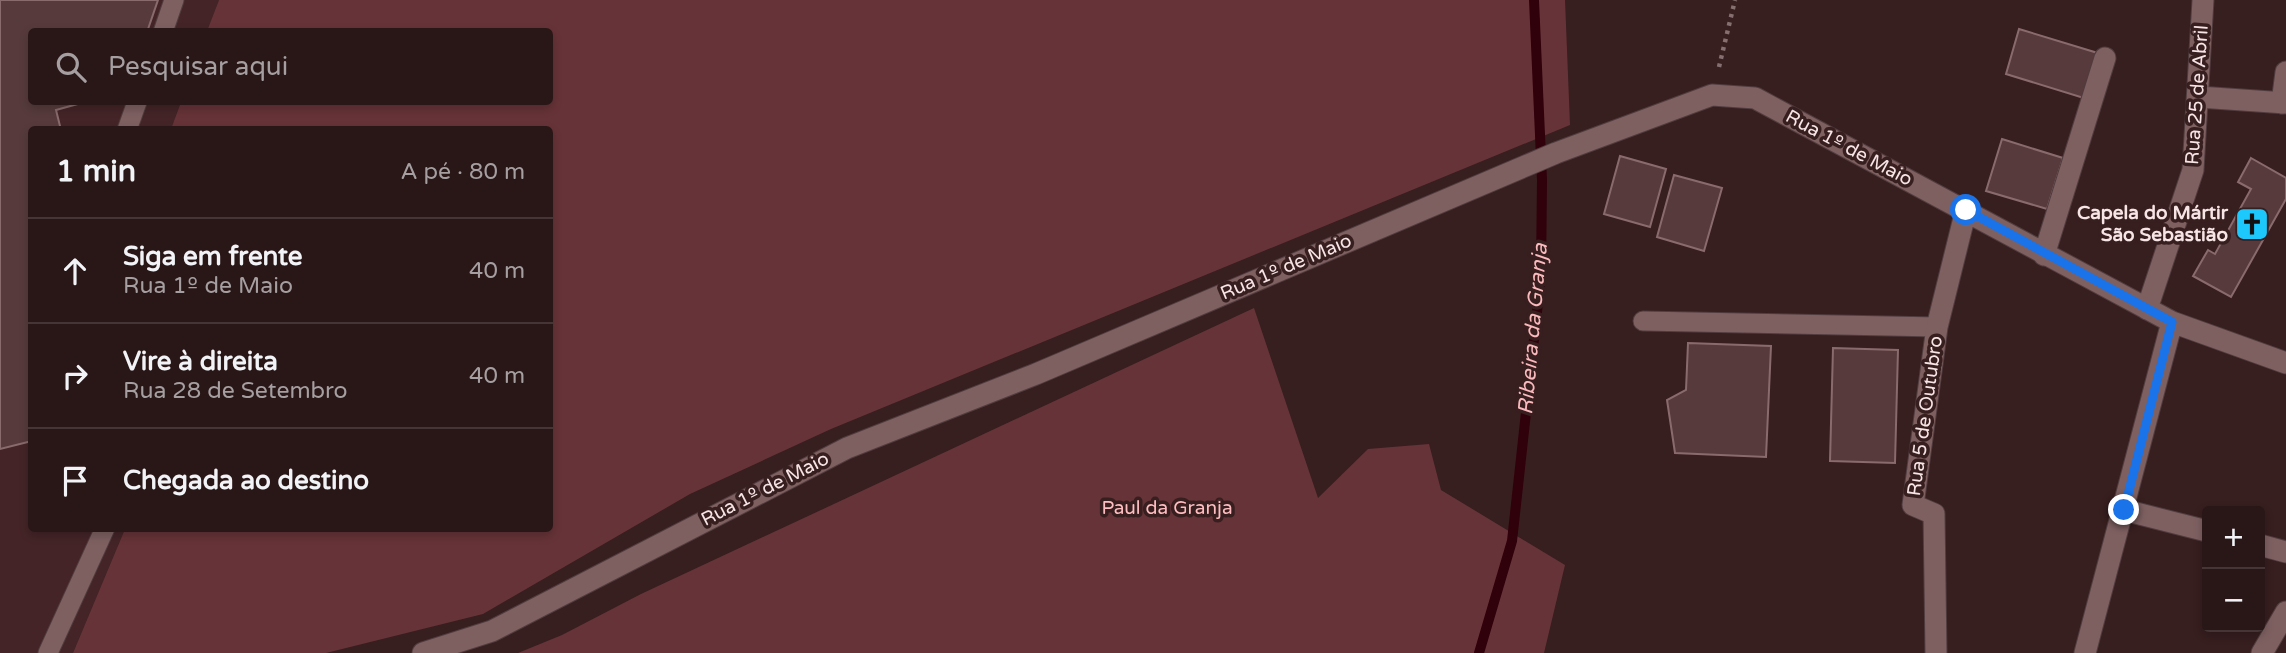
<!DOCTYPE html>
<html lang="pt">
<head>
<meta charset="utf-8">
<style>
	:root { --surface:#291617; --page:#352324; --text:#f1f3f6; --muted:#a59fa1; --line:#453536 }
	body { margin:0; font-family:"Varela Round",sans-serif; background:var(--page); color:var(--text) }
	.controls { position:absolute; right:21px; bottom:21px; display:grid; overflow:hidden; border-radius:7px; box-shadow:0 4px 10px #0003 }
	.controls button { width:63px; height:63px; display:grid; place-items:center; padding:0; border:0; border-bottom:2px solid var(--line); background:var(--surface); color:var(--text); font:35px sans-serif }
	.stop { position:absolute; width:21px; height:21px; margin:-16px; border:5px solid #1a73e8; border-radius:50%; background:#fff }
	.stop.end { background:#1a73e8; border-color:#fff; box-shadow:0 2px 7px #0008 }
	.list { margin:0; padding:0; list-style:none }
	h2 { display:flex; justify-content:space-between; align-items:center; height:91px; margin:0; padding:0 28px; font-size:30px }
	h2 small { font-size:23px; font-weight:400; color:var(--muted) }
	.list li { display:grid; grid-template-columns:46px 1fr auto; gap:21px; align-items:center; box-sizing:border-box; height:105px; padding:0 28px; border-top:2px solid var(--line) }
	.list b { display:block; font-size:26px; white-space:nowrap }
	.list p { margin:0; font-size:23px; white-space:nowrap; color:var(--muted) }
	.list em { font-size:23px; font-style:normal; color:var(--muted) }
	.icon { flex:none; width:38px; height:38px; fill:none; stroke:currentColor; stroke-width:2; stroke-linecap:round; stroke-linejoin:round }
	.map { position:relative; flex:none; width:2286px; height:653px; overflow:hidden }
	.search { position:absolute; background:var(--surface); box-shadow:0 4px 10px #0003; left:28px; top:28px; width:525px; height:77px; display:flex; align-items:center; gap:18px; box-sizing:border-box; padding:0 24px; border-radius:7px; color:var(--muted); font-size:26px }
	.panel { position:absolute; background:var(--surface); box-shadow:0 4px 10px #0003; left:28px; top:126px; width:525px; height:406px; border-radius:7px }
	.map>svg:first-child { display:block }
	.built { fill:#442427 }
	.green { fill:#663338 }
	.lines { fill:none; stroke-linecap:round; stroke-linejoin:round }
	.stream { stroke:#30010a; stroke-width:10 }
	.building { fill:#573b3c; stroke:#8a6b6d; stroke-width:2 }
	.service-casing { stroke:#513c3e; stroke-width:21 }
	.pedestrian-casing { stroke:#513c3e; stroke-width:23 }
	.minor-casing { stroke:#513c3e; stroke-width:23 }
	.path { stroke:#866f70; stroke-width:4.5; stroke-dasharray:3.5 5; stroke-linecap:butt }
	.service { stroke:#7e6061; stroke-width:19 }
	.pedestrian { stroke:#7e6061; stroke-width:21 }
	.minor { stroke:#7e6061; stroke-width:21 }
	.route { stroke:#1a73e8; stroke-width:9 }
	.labels { text-anchor:middle; dominant-baseline:central; stroke-width:7; stroke-linejoin:round; paint-order:stroke }
	.street-label { font-size:19px; fill:#f7e4e5; stroke:#371e1f }
	.poi-label { font-size:19px; font-weight:bold; fill:#f7e4e5; stroke:#371e1f; text-anchor:end }
	.park-label { font-size:19px; fill:#febdc0; stroke:#371e1f }
	.water-label { font-size:21px; font-style:italic; fill:#fab9bd; stroke:#371e1f }
</style>
</head>
<body>
<div class="map">
<svg width="2286" height="653" viewBox="0 0 2286 653">
	<rect width="100%" height="100%" fill="#371e1f"/>
	<path class="built" d="M0 0H219L207 31 32 32V102H181L171 129 32 130V528L125 529 73 653H0Z"/>
	<path class="green" d="M219 0H1565L1570 125 831 429 690 494 483 614 326 653H73L125 529 550 528V130L171 129 181 102H550V32L207 31Z
		M1254 308 1318 498 1368 449 1429 444 1441 490 1565 565 1544 653H518L562 635 641 594Z"/>
	<g class="lines">
		<path class="stream" d="M1479 653 1512 541 1541 275 1542 180 1534 0"/>
	</g>
	<path class="building" d="M0 0H158L147 32H32V102H85L56 110 61 130H32V441L0 449Z
		M2019 29 2101 54 2087 99 2006 74Z
		M2002 139 2063 158 2047 209 1986 191Z
		M1620 156 1666 169 1650 227 1604 214Z
		M2251 158 2286 178V199L2231 297 2193 276 2208 250 2215 254 2251 189 2238 182Z
		M1674 175 1722 188 1704 251 1657 237Z
		M1688 343 1771 346 1766 457 1675 453 1667 400 1686 390Z
		M1833 348 1898 350 1895 463 1830 461Z"/>
	<g class="lines">
		<g class="service-casing">
			<path id="service" d="M163 32 174 0
				M127 130 137 102
				M1643 321 1937 327
				M48 653 105 528"/>
		</g>
		<g class="pedestrian-casing">
			<path id="pedestrian" d="M2282 103 2286 72
				M2044 255 2105 58"/>
		</g>
		<g class="minor-casing">
			<path id="minor" d="M2199 97 2286 103
				M2147 309 2193 170 2203 0
				M2124 510 2207 531
				M2260 545 2286 552
				M423 653 492 631 847 448 1036 374 1556 153 1712 95 1755 98 2172 322 2286 363
				M1936 653 1934 514 1913 505 1937 327 1966 210
				M2085 653 2172 322
				M2262 653 2286 612"/>
		</g>
		<path class="path" d="M1719 67 1735 0"/>
		<use href="#service" class="service"/>
		<use href="#pedestrian" class="pedestrian"/>
		<use href="#minor" class="minor"/>
	</g>
	<g class="lines">
		<path class="route" d="M1966 210 2172 322 2124 510"/>
	</g>
	<defs>
		<g id="church-square" transform="scale(1.75)"><rect x="-9" y="-9" width="18" height="18" rx="4" fill="#1dc9fc" stroke="#371e1f"/><path d="M-1.2-6h2.4v3.5h3.3v2.4h-3.3V6h-2.4V-.1h-3.3v-2.4h3.3Z" fill="#111"/></g>
	</defs>
	<g fill-rule="evenodd">
		<use href="#church-square" x="2252" y="224"/>
	</g>
	<g class="labels">
		<g class="street-label">
			<text transform="translate(2197 95) rotate(-86)">Rua 25 de Abril</text>
			<text transform="translate(1849 148) rotate(28)">Rua 1º de Maio</text>
			<text transform="translate(1286 267) rotate(-23)">Rua 1º de Maio</text>
			<text transform="translate(1925 416) rotate(-82)">Rua 5 de Outubro</text>
			<text transform="translate(765 489) rotate(-27)">Rua 1º de Maio</text>
		</g>
		<g class="poi-label">
			<text x="2228" y="213">Capela do Mártir<tspan x="2228" dy="22">São Sebastião</tspan></text>
		</g>
		<g class="park-label">
			<text x="1167" y="508">Paul da Granja</text>
		</g>
		<g class="water-label">
			<text transform="translate(1533 329) rotate(-85)">Ribeira da Granja</text>
		</g>
	</g>
</svg>
<div class="controls">
<button>+</button>
<button>−</button>
</div>
<div class="stop" style="left:1966px;top:210px"></div>
<div class="stop end" style="left:2124px;top:510px"></div>
<div class="search"><svg class="icon" aria-label="search" viewBox="0 0 24 24"><circle cx="10" cy="10" r="6"/><path d="M15 15l6 6"/></svg>Pesquisar aqui</div>
<section class="panel">
<h2>1 min<small>A pé · 80 m</small></h2>
<ul class="list">
<li><svg class="icon" aria-label="ahead" viewBox="0 0 24 24"><path d="M12 20V5M6 11l6-6 6 6"/></svg><div><b>Siga em frente</b><p>Rua 1º de Maio</p></div><em>40 m</em></li>
<li><svg class="icon" aria-label="right" viewBox="0 0 24 24"><path d="M7 20v-9h11M14 6l5 5-5 5"/></svg><div><b>Vire à direita</b><p>Rua 28 de Setembro</p></div><em>40 m</em></li>
<li><svg class="icon" aria-label="arrive" viewBox="0 0 24 24"><path d="M6 21V4h12l-3 4 3 4H6"/></svg><div><b>Chegada ao destino</b></div></li>
</ul>
</section>
</div>
</body>
</html>
